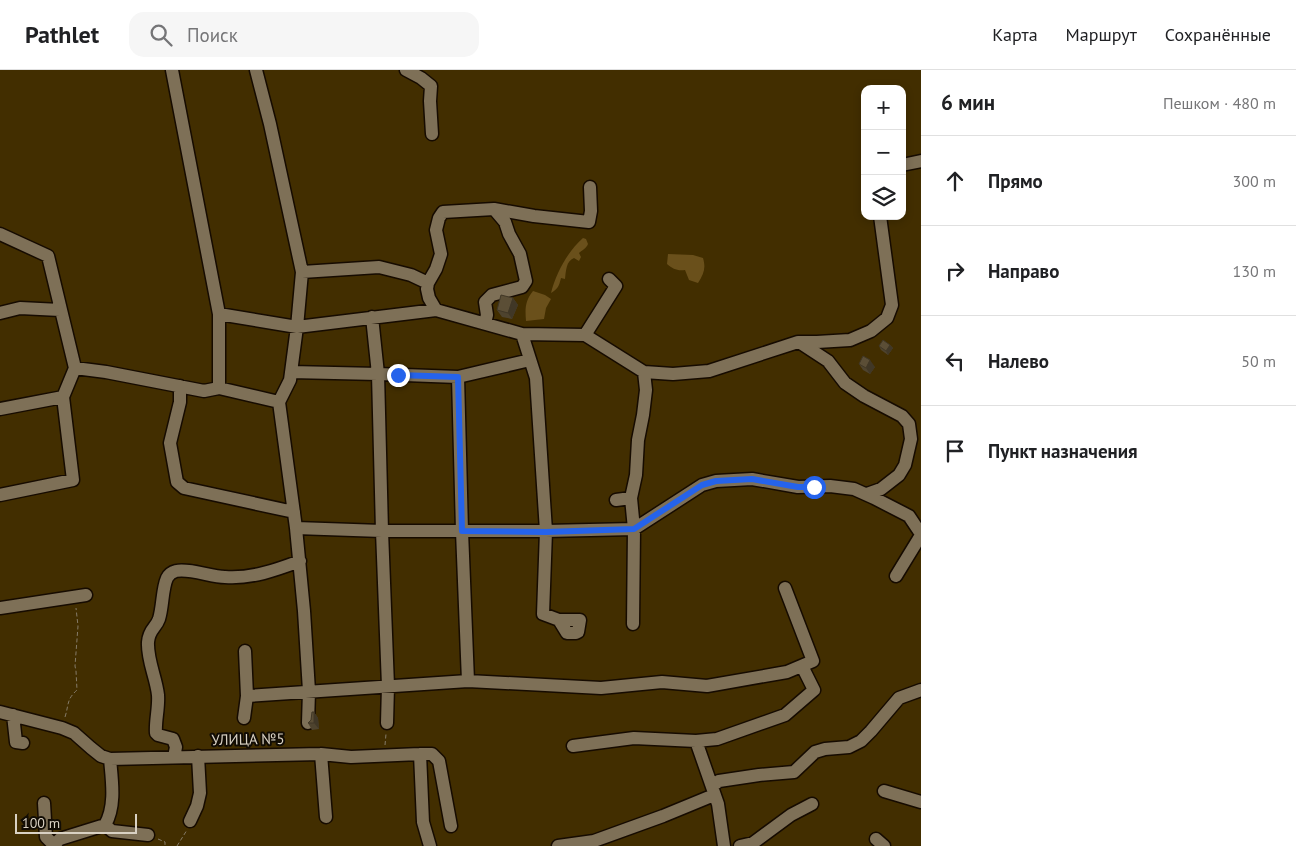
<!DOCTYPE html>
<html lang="ru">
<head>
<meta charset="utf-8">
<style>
	:root { --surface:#fff; --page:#f6f6f6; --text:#202124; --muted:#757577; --line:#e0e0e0 }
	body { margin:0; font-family:"PT Sans",sans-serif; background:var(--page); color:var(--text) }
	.controls { position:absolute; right:15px; top:15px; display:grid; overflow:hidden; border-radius:10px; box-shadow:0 2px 8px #0003 }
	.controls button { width:45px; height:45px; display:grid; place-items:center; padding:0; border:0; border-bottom:1px solid var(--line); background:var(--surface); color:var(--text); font:25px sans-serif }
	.scale { position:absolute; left:15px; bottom:12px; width:122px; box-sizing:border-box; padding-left:5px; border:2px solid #d9d1c3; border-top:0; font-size:14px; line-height:18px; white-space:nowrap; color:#d9d1c3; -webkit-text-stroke:4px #110c04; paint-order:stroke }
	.stop { position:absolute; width:15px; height:15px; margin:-11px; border:4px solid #2563eb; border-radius:50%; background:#fff }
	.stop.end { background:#2563eb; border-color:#fff; box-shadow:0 1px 5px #0008 }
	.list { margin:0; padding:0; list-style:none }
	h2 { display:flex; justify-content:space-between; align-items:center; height:65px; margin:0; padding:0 20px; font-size:21px }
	h2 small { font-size:16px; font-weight:400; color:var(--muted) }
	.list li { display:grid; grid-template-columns:32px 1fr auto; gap:15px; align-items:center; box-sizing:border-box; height:90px; padding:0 20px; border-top:1px solid var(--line) }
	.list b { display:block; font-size:19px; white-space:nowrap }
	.list em { font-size:16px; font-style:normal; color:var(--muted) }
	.icon { flex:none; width:28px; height:28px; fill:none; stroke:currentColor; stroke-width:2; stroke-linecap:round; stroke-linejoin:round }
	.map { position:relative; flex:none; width:921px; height:776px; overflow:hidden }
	header { display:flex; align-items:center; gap:30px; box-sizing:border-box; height:70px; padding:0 25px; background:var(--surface); border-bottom:1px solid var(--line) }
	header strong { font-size:24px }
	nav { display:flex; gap:28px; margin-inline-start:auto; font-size:18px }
	.search { width:350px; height:45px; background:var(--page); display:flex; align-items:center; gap:12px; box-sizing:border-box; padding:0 18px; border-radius:15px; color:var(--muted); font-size:19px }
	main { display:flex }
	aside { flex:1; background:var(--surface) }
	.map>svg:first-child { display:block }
	.green { fill:#422e00; fill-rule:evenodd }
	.water { fill:#6a501b }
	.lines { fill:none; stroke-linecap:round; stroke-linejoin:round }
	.minor-casing { stroke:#160b00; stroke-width:15 }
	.path { stroke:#857b68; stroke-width:1; stroke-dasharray:4 2.5; stroke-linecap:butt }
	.minor { stroke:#7e7057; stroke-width:12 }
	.wall { fill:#4e432e }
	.shaded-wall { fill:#403726 }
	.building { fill:#5b4e36; stroke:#403726 }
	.route { stroke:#2563eb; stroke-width:6 }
	.labels { text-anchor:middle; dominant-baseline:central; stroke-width:4; stroke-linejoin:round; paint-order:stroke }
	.street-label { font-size:15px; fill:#d9d1c3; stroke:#110c04 }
</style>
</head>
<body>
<header>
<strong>Pathlet</strong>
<div class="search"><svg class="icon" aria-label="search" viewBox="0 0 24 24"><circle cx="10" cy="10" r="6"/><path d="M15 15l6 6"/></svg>Поиск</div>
<nav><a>Карта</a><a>Маршрут</a><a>Сохранённые</a></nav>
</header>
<main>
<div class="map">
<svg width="921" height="776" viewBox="0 0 921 776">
	<rect width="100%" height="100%" fill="#2e220a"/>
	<path class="green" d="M0 0H921V776H0ZM865 19H902V146H865Z"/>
	<path class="water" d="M583 168 586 169 588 174C586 179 582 180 579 183L581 187 579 191 574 188C566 191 566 201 565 209L561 208C559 216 558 219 551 223 556 203 568 181 583 168Z
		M668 184 693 185 703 188C706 198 704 204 698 213L689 210 685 200C677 201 673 199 667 194Z
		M533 221 545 225 551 229 546 238 544 249 526 251C525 239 525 231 533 221Z"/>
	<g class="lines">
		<g class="minor-casing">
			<path id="minor" d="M172 0 219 244V318L279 332
				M256 0 270 54 302 202 297 257 290 310 279 332 296 458 304 541 309 621 308 653
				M406 0 421 8 431 16 430 31 432 64
				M902 95 921 91
				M0 164 48 186 75 298 63 327 73 410 0 425
				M302 202 379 197 411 205 428 213
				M436 240 429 228 427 219 428 213 436 199 441 184 436 160 439 148 443 142 494 139 534 146 589 152 591 141 590 117
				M0 243 20 238 60 240
				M219 244 297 257 436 240 522 264 585 265 644 302 673 304 709 301 798 272H817L850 270 871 261 887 248 892 235 880 146
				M372 247 378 304 382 461 388 616 387 653
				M485 253 487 245 485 232 492 225 522 217 526 211 520 184 509 164 505 152 494 139
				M522 264 536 308 546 461 543 544 559 550H580L578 562 576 563H567L559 550
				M585 265 616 216 609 209
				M799 272 828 291 845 313 864 326 902 346 909 354 911 369 905 395 899 405 881 419 867 424
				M75 298 106 302 204 321 219 318
				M291 302 378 304 458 307 530 290
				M458 307 462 461 468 611
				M180 316V332L170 373 177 412 184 418 294 442
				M0 339 63 327
				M616 430 631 428
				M296 458 382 461H546L634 459 702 415 716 411 752 409 798 417 830 416 854 419 874 428 909 446 921 464
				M896 506 921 465
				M0 538 86 525
				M633 554 634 459 631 428 636 405 638 370 643 345 646 320 644 302
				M247 626 468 611 601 618 662 612 707 616 787 602 813 591 785 518
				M0 642 62 658 74 663 91 678 101 686 110 689 321 684 351 687 420 684H432L439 691 451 756
				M13 645 16 672 23 673
				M244 648 247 626 245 581
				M696 671 718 734 724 776
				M573 676 634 668 696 671 717 669 785 645 814 620 802 596
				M321 684 326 747
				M420 684 423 752 430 776
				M174 687 176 677 173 669 158 665 156 663C155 651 159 638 158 625 156 607 147 590 148 572 149 559 156 558 159 549 163 536 162 519 167 508 169 504 172 502 176 501 190 498 211 507 225 507 251 509 276 500 300 491
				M712 716 719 711 759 705 794 702 815 682 825 679 849 677 861 671 871 661 899 628 921 620
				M884 721 921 732
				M44 733 46 767 55 776
				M190 751 197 736 200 723 198 686
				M105 755 112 761 148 765
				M876 769 884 776
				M54 775 60 769 105 755C116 736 112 711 110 689
				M558 776 594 771 663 746 714 725
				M740 776 753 773 791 745 812 734"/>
		</g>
		<path class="path" d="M65 647C69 635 66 630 77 620L76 601 75 596 78 556 76 538
			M385 675 386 664
			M158 769 165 772V776
			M177 776 187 760"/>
		<use href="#minor" class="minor"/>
	</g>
	<path class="wall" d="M513 228 518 235 512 249 502 247 497 240Z
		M890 275 893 278 888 285 881 280 879 276Z
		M859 294 875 297 870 304 863 300Z
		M314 642 318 648 319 659 312 660 308 653 311 650Z"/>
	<path class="shaded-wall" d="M513 228 518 235 512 249 508 243Z
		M890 275 893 278 888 285 886 281Z
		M870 290 875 297 870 304 866 298Z
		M314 642 318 648 319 659 314 653Z"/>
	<path class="building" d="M501 225 513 228 508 243 497 240Z
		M883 270 890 275 886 281 879 276Z
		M863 286 870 290 866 298 859 294Z
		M312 642H314V653H308L311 650Z"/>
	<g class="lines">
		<path class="route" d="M398 305 458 307 462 461 546 462 634 459 702 415 716 411 752 409 798 417H814"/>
	</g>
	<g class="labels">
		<g class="street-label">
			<text transform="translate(248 669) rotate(-1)">УЛИЦА №5</text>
		</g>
	</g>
</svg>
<div class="controls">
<button>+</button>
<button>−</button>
<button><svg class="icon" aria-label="layers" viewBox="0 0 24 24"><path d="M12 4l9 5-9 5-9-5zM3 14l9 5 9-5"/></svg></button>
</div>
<div class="scale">100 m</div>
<div class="stop" style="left:814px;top:417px"></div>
<div class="stop end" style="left:398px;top:305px"></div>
</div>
<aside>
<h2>6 мин<small>Пешком · 480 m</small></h2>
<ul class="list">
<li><svg class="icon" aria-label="ahead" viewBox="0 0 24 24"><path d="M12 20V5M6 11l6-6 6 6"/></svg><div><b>Прямо</b></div><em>300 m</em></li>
<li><svg class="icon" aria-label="right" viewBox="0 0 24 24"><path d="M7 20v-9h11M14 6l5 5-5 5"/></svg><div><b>Направо</b></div><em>130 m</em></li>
<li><svg class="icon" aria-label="left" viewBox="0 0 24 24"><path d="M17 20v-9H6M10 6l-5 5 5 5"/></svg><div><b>Налево</b></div><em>50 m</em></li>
<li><svg class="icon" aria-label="arrive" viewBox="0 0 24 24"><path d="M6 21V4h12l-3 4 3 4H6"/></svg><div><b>Пункт назначения</b></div></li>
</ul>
</aside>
</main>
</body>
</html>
